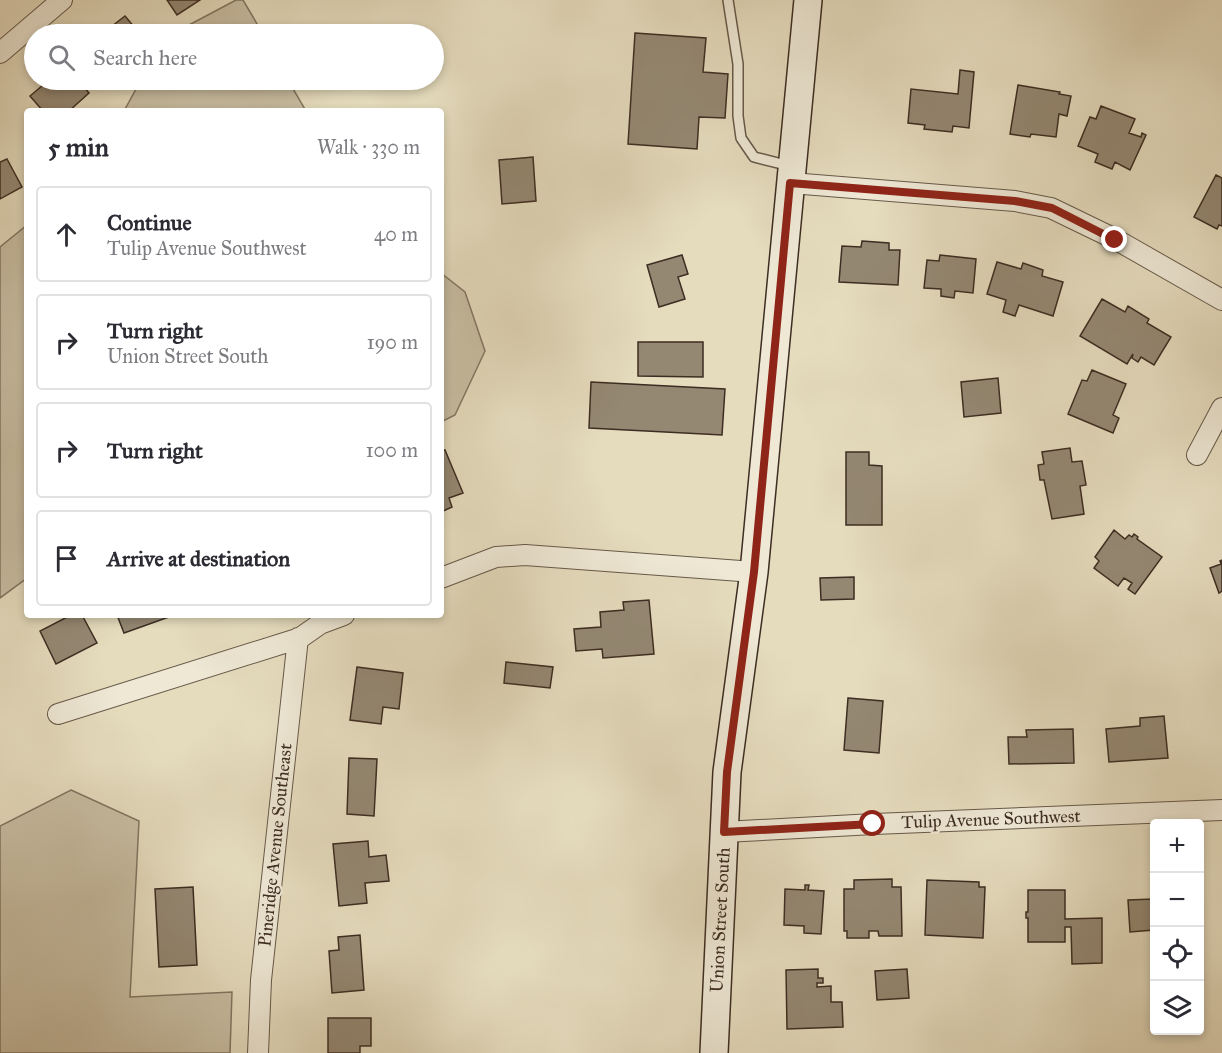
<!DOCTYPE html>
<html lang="en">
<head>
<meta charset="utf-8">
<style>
	:root { --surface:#fff; --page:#f7f7f7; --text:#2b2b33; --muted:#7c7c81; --line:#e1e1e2 }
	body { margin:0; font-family:"IM FELL Great Primer",serif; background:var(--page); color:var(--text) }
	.controls { position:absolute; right:18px; bottom:18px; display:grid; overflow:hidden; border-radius:6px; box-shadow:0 3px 9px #0003 }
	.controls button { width:54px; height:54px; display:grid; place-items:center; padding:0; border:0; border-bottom:2px solid var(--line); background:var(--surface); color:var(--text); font:30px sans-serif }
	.stop { position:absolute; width:18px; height:18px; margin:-14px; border:4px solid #8f2418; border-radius:50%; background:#fff }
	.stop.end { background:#8f2418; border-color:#fff; box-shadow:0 2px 6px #0008 }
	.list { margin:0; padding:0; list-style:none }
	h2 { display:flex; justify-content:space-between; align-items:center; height:78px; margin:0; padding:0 24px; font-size:26px }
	h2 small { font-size:20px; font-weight:400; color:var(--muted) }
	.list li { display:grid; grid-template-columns:39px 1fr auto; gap:18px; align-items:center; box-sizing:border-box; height:96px; margin:0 12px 12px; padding:0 12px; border:2px solid var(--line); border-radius:6px }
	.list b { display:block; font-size:22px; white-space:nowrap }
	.list p { margin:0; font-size:20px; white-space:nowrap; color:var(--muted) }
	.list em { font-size:20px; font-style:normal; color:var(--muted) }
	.icon { flex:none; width:33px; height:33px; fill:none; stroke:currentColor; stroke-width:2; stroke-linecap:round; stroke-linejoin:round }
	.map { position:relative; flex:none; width:1222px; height:1053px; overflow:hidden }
	.search { position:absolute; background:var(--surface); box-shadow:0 3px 9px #0003; left:24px; top:24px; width:420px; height:66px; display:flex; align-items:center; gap:15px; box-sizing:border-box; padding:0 21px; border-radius:33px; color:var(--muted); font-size:22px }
	.panel { position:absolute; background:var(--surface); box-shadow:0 3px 9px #0003; left:24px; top:108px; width:420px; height:510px; border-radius:6px }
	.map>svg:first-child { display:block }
	.green { fill:#c8bea3; stroke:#827662; stroke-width:1.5 }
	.building { fill:#948873; stroke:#3d2d22; stroke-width:1.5 }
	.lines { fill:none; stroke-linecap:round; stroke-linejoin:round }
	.lane-casing { stroke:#675949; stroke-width:12 }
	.street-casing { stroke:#675949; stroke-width:22 }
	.secondary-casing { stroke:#3d2d22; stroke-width:30 }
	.lane { stroke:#eee8d5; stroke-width:9 }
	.street { stroke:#eee8d5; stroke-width:20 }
	.secondary { stroke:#eee8d5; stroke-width:27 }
	.route { stroke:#8f2418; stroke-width:8 }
	.labels { text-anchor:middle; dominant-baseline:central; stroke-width:4.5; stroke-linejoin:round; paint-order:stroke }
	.street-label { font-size:18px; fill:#3d2d22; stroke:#eee8d5 }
</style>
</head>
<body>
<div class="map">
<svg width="1222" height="1053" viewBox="0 0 1222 1053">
	<rect width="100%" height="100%" fill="#e5dcbe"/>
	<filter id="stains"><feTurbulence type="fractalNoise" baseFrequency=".00333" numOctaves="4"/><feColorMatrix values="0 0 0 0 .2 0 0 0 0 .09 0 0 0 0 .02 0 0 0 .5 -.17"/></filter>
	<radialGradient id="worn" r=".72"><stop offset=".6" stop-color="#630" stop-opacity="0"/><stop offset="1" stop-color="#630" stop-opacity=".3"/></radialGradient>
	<path class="green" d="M236 0H243L263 34H172Z
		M141 80H288L306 111H124Z
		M27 225V578L0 598V247Z
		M441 273 465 292 485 351 455 415 441 422Z
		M71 790 139 821 130 997 232 992 230 1053H0V826Z"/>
	<path class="building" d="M167 0H200L177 15Z
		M125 16 140 34H102Z
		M635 33 706 38 703 72 728 74 725 118 699 117 697 149 628 144Z
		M960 70 974 72 969 128 953 126 952 132 924 129 925 125 908 123 911 89 958 94Z
		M49 80H78L89 93 69 111H43L30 96Z
		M1018 85 1060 92 1059 94 1071 96 1067 116 1059 114 1056 137 1031 134 1030 137 1010 134Z
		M1101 106 1135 119 1129 133 1141 137 1142 133 1146 135 1130 170 1115 162 1112 169 1095 162 1098 154 1078 146 1090 117 1096 119Z
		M533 157 536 201 502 204 499 160Z
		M7 159 22 187 0 199V162Z
		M1216 175 1222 178V226L1219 225 1217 229 1194 217Z
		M862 241 889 243V250H900L898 285 839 282 842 246 861 247Z
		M682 255 688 274 678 277 685 299 659 307 647 265Z
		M940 255 976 259 973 293 955 291 954 298 941 296V289L924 288 927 260 939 261Z
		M997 262 1021 269 1023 263 1043 270 1042 276 1063 282 1053 316 1019 305 1015 316 1003 312 1006 300 987 294Z
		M1102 299 1125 312 1128 306 1149 319 1147 323 1171 337 1154 365 1141 357 1138 362 1132 358 1133 354 1127 364 1080 336Z
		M638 342H703V377L638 376Z
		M1092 370 1126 384 1113 415 1119 418 1113 433 1068 414 1082 380 1087 381Z
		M998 378 1001 413 964 417 961 382Z
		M591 382 725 389 722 435 589 428Z
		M1070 448 1072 462 1082 461 1086 485 1080 486 1084 514 1052 519 1044 480H1040L1038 465 1044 464 1042 452Z
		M445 450 463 493 449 498 452 507 441 512V451Z
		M846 452H869V465L882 466V525H846Z
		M1114 530 1125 539 1129 535 1132 537 1134 534 1138 537 1137 539 1162 557 1135 594 1128 589 1132 583 1124 578 1118 586 1094 568 1099 561 1095 557Z
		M1222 560V591L1219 593 1210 568 1221 564 1220 561Z
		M854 577V599L821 600 820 578Z
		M649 600 654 654 603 658 602 649 576 651 574 629 601 627 600 612 624 610 623 602Z
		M71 615H82L97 643 56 664 40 631Z
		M117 615H169V617L124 633Z
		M506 662 553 667 550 688 504 683Z
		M357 667 403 673 399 709 383 707 381 724 350 720Z
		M848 698 883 701 879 753 844 750Z
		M1164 716 1168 758 1109 762 1106 729 1140 726V718Z
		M1073 729 1074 763 1009 764 1008 737H1027L1026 730Z
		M349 758 377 759 374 816 347 814Z
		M368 841 369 857 386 855 389 881 365 883 367 903 339 906 333 844Z
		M892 879V887H901L902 936H879L878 931H869V938H847V931H844V889H854V880Z
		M927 880 979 882V887H985L983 938 925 935Z
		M805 885H809L808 890 824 891 821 934 804 933V926L784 925 785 889 805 890Z
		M193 887 197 965 159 967 155 889Z
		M1028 890H1065V919L1102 918V963L1072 964 1071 927H1065V942H1028V918H1026V912H1028Z
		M1154 899V930L1130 932 1128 900Z
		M360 935 364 990 332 993 329 951 339 950 338 937Z
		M818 969V978H823V983H817V987L831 986V1002H842L843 1027 787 1029 786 970Z
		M907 969 909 998 877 1000 875 971Z
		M328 1018H371V1046H360V1053H328Z"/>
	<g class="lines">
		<g class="lane-casing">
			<path id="lane" d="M728 0 738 64V116L741 138 754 157 790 166"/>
		</g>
		<g class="street-casing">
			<path id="street" d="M0 53 62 0
				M791 183 1015 201 1051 208 1115 239 1222 300
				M1197 455 1222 408
				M441 578 496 557 525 555 754 572
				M58 714 300 638 320 624 344 615
				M724 832 874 824 1222 810
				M258 1053 261 980 298 638"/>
		</g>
		<g class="secondary-casing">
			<path id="secondary" d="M714 1053 727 772 754 572 808 0"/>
		</g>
		<use href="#lane" class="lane"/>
		<use href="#street" class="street"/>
		<use href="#secondary" class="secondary"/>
	</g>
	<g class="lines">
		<path class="route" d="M873 824 724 832 727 772 754 572 790 183 1015 201 1052 208 1115 240"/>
	</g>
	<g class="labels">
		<g class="street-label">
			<text transform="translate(991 819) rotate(-2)">Tulip Avenue Southwest</text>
			<text transform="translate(275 845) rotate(-84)">Pineridge Avenue Southeast</text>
			<text transform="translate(720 920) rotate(-87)">Union Street South</text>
		</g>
	</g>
	<rect width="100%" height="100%" filter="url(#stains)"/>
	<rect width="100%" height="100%" fill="url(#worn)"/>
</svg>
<div class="controls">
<button>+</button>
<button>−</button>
<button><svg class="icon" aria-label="locate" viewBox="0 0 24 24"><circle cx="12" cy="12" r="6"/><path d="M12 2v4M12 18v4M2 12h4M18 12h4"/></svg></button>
<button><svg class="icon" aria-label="layers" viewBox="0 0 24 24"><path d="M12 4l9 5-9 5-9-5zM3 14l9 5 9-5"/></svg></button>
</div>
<div class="stop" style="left:873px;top:824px"></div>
<div class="stop end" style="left:1115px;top:240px"></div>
<div class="search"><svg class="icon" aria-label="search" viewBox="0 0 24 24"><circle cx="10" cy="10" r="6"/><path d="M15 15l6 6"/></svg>Search here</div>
<section class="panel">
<h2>5 min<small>Walk · 330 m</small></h2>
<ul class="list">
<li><svg class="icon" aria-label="ahead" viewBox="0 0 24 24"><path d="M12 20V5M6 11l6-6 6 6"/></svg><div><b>Continue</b><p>Tulip Avenue Southwest</p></div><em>40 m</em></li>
<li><svg class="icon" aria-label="right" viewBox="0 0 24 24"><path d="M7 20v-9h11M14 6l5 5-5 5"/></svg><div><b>Turn right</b><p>Union Street South</p></div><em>190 m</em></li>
<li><svg class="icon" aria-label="right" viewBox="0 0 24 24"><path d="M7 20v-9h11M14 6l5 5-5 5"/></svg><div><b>Turn right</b></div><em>100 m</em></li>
<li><svg class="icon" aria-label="arrive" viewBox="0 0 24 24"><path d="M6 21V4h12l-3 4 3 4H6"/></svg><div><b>Arrive at destination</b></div></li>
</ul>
</section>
</div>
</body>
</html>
